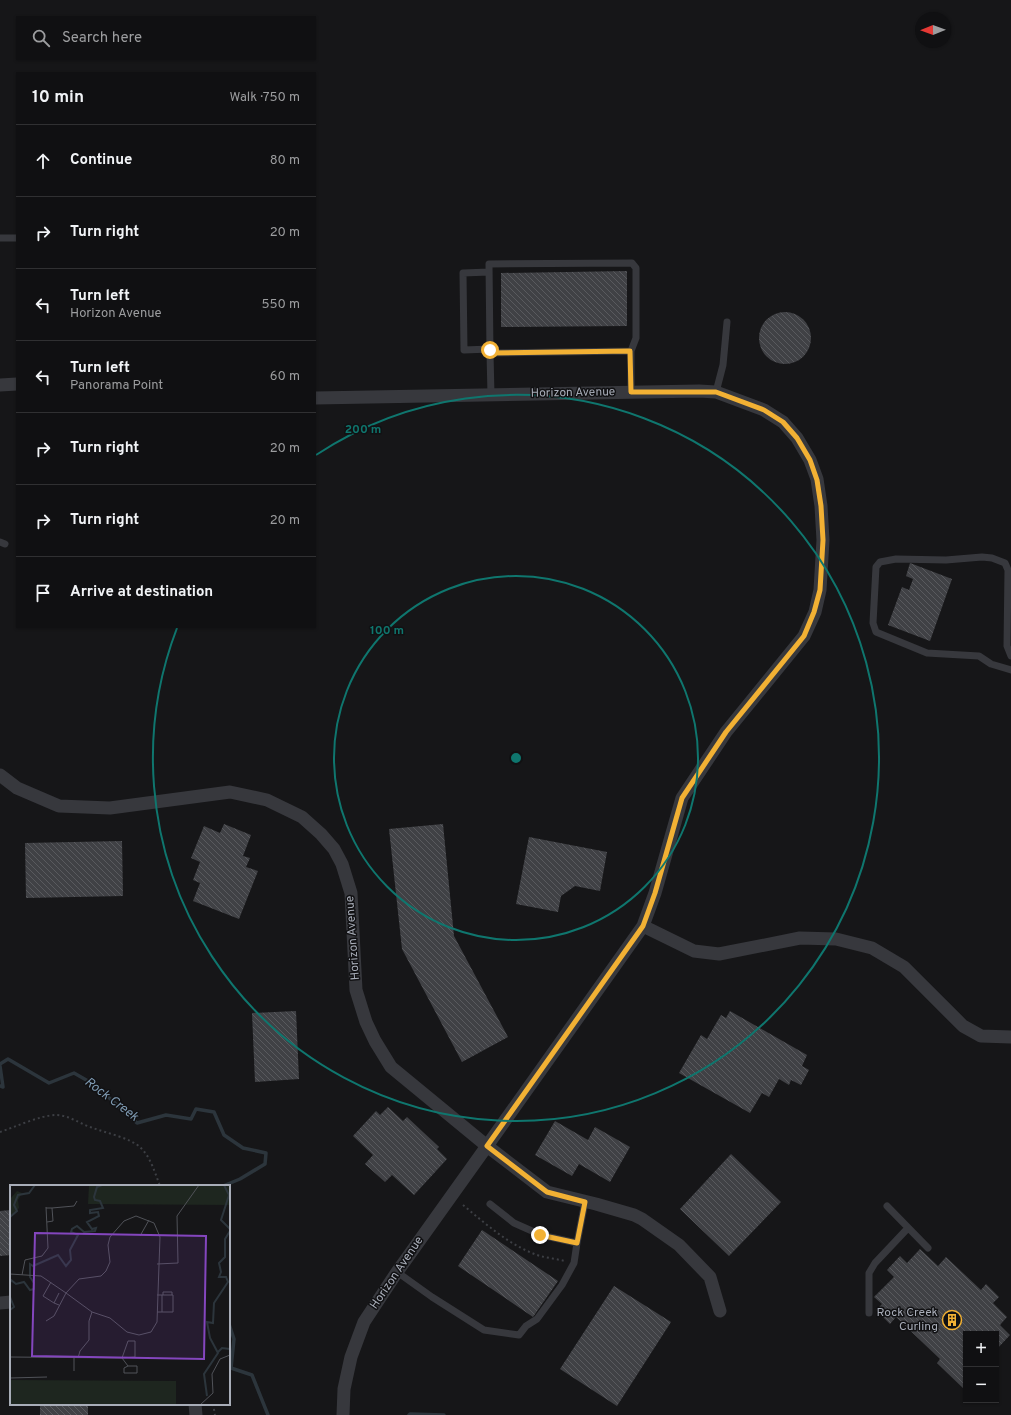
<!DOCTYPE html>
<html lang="en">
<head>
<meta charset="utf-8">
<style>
	:root { --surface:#101012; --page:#19191b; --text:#f1f3f6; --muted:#9c9d9f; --line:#303032 }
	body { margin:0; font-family:Overpass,sans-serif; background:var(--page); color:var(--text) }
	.controls { position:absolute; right:12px; bottom:12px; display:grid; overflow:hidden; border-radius:0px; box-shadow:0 1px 3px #0004 }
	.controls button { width:36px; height:36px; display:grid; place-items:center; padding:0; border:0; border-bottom:1px solid var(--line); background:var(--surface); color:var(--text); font:20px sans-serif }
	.compass { position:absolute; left:915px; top:12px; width:36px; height:36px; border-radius:50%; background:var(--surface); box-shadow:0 1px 3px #0004; rotate:269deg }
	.stop { position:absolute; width:12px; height:12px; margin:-9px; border:3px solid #f2b134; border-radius:50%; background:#fff }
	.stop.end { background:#f2b134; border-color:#fff; box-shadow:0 1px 4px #0008 }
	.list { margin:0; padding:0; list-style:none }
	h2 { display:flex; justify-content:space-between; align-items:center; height:52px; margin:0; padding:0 16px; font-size:17px }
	h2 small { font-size:13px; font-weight:400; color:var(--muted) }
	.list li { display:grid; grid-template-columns:26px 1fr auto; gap:12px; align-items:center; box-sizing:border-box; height:72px; padding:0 16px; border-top:1px solid var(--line) }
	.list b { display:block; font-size:15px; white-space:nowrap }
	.list p { margin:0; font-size:13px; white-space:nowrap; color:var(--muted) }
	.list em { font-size:13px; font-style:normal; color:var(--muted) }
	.icon { flex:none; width:22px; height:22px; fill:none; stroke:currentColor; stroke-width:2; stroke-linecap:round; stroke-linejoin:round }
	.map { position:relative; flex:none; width:1011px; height:1415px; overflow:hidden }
	.search { position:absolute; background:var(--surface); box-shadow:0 1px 3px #0004; left:16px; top:16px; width:300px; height:44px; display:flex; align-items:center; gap:10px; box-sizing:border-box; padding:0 14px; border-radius:0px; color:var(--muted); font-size:15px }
	.panel { position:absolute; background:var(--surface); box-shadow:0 1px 3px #0004; left:16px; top:72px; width:300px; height:556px; border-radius:0px }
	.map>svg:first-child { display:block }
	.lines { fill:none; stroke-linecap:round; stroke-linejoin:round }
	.stream { stroke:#2c353c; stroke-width:3.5 }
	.building { fill:url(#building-back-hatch) }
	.path { stroke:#3d3f44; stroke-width:2; stroke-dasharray:2 3; stroke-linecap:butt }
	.lane { stroke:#37383d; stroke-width:7 }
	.street { stroke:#37383d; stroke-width:13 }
	.route { stroke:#f2b134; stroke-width:5 }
	.ring { fill:none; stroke:#0f766e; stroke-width:2 }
	.labels { text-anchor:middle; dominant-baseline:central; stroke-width:3; stroke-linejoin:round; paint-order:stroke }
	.street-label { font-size:12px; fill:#a8adb8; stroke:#111113 }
	.poi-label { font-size:12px; fill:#a8adb8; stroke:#111113; text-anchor:end }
	.water-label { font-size:13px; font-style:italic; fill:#7f9bb3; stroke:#111113 }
	.inset-river { fill:none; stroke:#2c353c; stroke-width:2 }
	.inset-road { fill:none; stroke:#505258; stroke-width:1 }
	.view { fill:#8446be; fill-opacity:0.15; stroke:#8446be; stroke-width:2 }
	.inset-edge { fill:none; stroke:#a8adb8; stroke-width:2 }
	.centre { fill:#0f766e; stroke:#111113; stroke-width:2 }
	.ring-label { font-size:12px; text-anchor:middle; font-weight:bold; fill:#0f766e; stroke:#111113; stroke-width:3; stroke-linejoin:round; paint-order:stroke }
</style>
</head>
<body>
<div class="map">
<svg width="1011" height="1415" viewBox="0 0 1011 1415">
	<defs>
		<pattern id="building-back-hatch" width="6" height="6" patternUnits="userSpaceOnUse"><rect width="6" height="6" fill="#404145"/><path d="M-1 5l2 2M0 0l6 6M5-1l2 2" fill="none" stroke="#595a5e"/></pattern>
	</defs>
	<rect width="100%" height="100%" fill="#161618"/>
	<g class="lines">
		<path class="stream" d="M0 1064 8 1059 49 1083 74 1073 95 1085 137 1123 166 1115 191 1119 196 1109 214 1112 224 1135 243 1148 266 1153 265 1164 240 1179 223 1186
			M0 1066 3 1087 0 1086
			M229 1324 234 1339 231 1368 252 1375 268 1415
			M409 1415 410 1414 444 1415"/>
	</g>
	<path class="building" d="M627 271V326L501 327V273Z
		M759 338a26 26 0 1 1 52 0a26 26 0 1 1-52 0Z
		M910 563 952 579 930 641 888 625 902 587 909 590 913 579 906 576Z
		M224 824 251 835 243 856 250 858 246 867 258 871 239 919 193 901 200 883 193 880 200 862 191 858 204 826 220 833Z
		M443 824 454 936 508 1037 462 1062 402 949 389 829Z
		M529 837 607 852 600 891 575 886 561 896 558 912 516 904Z
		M122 841 123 896 26 898 25 843Z
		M296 1011 299 1079 255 1082 252 1013Z
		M730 1011 807 1055 802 1066 809 1070 801 1085 791 1080 789 1085 779 1079 769 1097 762 1093 750 1113 679 1073 701 1035 707 1039 721 1015 726 1018Z
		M388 1107 403 1121 407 1117 439 1147 437 1149 447 1159 414 1195 392 1175 385 1182 365 1164 373 1155 353 1136 376 1111 380 1115Z
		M555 1121 588 1140 595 1127 630 1147 610 1182 579 1164 572 1176 535 1155Z
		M731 1154 781 1202 729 1256 680 1209Z
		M11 1210V1255L0 1256V1211Z
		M482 1230 558 1281 533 1317 458 1266Z
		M920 1249 938 1266 946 1257 981 1290 986 1284 999 1297 993 1303 1007 1317 1000 1325 1010 1335 996 1350V1334H966L965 1390 937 1363 940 1359 896 1317 890 1324 876 1310 882 1304 874 1297 894 1277 887 1270 900 1256 907 1263Z
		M614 1286 671 1322 617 1406 560 1369Z
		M40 1404H88V1415H40Z"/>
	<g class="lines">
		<path class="path" d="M0 1132C15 1127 41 1115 56 1115 69 1115 80 1124 93 1128 106 1133 131 1138 141 1148 151 1158 155 1173 160 1186
			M463 1205C487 1225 510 1246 540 1256 548 1258 557 1259 565 1261
			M213 1404 215 1415"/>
		<path class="lane" d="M0 238H17
			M489 272 463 273 464 350 490 349
			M490 353 489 264 632 263 636 268V338L631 351
			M716 392 723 365 727 322
			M491 395 490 353 631 351V392
			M0 542 5 544
			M1011 656 1007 646 1008 570 1005 563 992 558 982 557 946 560 896 559 880 562 876 567 873 623 876 632 927 653 979 656 991 664 1011 670
			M490 1204 514 1223 541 1235 577 1243 585 1202
			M887 1206 928 1248
			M397 1272 432 1297 484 1330 519 1335 526 1326 537 1319 562 1285 574 1263 577 1243
			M869 1313V1273L875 1263 908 1228"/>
		<path class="street" d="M0 385 17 384
			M0 775 17 788 59 806 110 808 230 792 267 800 302 817 321 834 334 849 342 864 351 893 356 990 366 1022 375 1041 391 1067 487 1146 643 926 655 893 682 798 726 732 804 636 815 612 820 590 823 540 821 506 817 479 810 460 797 438 783 422 764 410 716 392 699 391 315 398
			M643 926 694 951 719 954 800 938 836 939 872 948 904 967 963 1026 981 1036 1011 1037
			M0 1303 11 1302
			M195 1404 196 1415
			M343 1415 344 1389 351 1357 364 1322 397 1272 487 1146 547 1192 596 1204 634 1215 642 1219 679 1245 710 1277 720 1311"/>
	</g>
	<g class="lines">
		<path class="route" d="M490 350V353L630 351 631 392H716L764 410 783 422 797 438 810 460 817 480 821 506 823 540 820 590 814 612 804 636 726 732 682 798 655 893 643 926 487 1146 547 1192 585 1202 577 1243 540 1235"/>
	</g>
	<g class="ring">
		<circle cx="516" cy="758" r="182"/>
		<path d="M316 455A363 363 0 1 1 177 628"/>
	</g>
	<defs>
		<g id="building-ring" transform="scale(1)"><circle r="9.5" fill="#111113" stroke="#f2b134" stroke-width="1.5"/><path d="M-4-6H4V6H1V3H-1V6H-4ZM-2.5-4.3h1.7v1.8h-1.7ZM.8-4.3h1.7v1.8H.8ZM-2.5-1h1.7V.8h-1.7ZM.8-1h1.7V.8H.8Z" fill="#f2b134"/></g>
	</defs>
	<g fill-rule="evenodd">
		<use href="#building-ring" x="952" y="1320"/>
	</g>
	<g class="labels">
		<g class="street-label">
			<text transform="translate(573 393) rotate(-1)">Horizon Avenue</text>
			<text transform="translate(353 938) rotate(-94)">Horizon Avenue</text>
			<text transform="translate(397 1273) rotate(-56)">Horizon Avenue</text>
		</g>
		<g class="poi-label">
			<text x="938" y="1313">Rock Creek<tspan x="938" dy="14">Curling</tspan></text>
		</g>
		<g class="water-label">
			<text transform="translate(111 1100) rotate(37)">Rock Creek</text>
		</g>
	</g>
	<g transform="translate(10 1185)">
		<rect width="220" height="220" fill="#161618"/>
		<path d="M0 195 166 196V220H0Z" fill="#1e261f"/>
		<path d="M7 6 12 8 8 15 9 23 0 33V14Z" fill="#1e261f"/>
		<path d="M79 0H220V20L78 19Z" fill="#1e261f"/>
		<path class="inset-river" d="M214 0 219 10 211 35 220 44M0 32 7 26 4 20 8 10 19 8 25 0M0 98 1 95 6 99 14 97 20 105 24 104V98L20 92V79L23 81 48 70 56 81 61 75 60 65 68 50 61 47 62 44 67 41 74 47 85 46 86 43 82 44 77 37 89 31 88 27 80 28V25L93 23 90 16 85 15 84 12 87 2 92 0M0 112 4 122 0 125M208 167 212 163 220 164M197 211 194 189 208 168 200 153 197 137 203 138 204 118 218 97 216 92H209L211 87 209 78 215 72V54L220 46"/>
		<path class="inset-road" d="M36 23H42L43 36 37 37M42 23 64 21 67 16M126 31 144 38 150 52 147 137 141 147 129 150 117 147 100 133 82 127 56 108 69 94 91 91 96 86 100 77 98 60 100 52 114 36ZM130 51 139 35M147 79 168 78 167 31 189 0M0 89 31 91 56 108 44 131 36 136M12 90 15 75 32 71 38 63 36 22M41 97 33 111 44 118M49 108 44 118 49 120M147 110H152V127H147M153 110V107H162V110M152 127H163V110H152M0 172 112 173 125 172V156H118L112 173M68 173 70 166 79 155V136L82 127M112 173 118 181H127V188H114V183L118 181M64 186V173M0 193 37 192M190 220 203 208 202 189 210 174 220 170"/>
		<path class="view" d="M25 48 196 51 194 174 22 171Z"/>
		<rect width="220" height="220" class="inset-edge"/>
	</g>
	<circle cx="516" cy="758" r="6" class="centre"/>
	<g class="ring-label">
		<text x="363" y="433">200 m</text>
		<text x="387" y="634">100 m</text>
	</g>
</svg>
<div class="controls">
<button>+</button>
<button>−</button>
</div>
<svg class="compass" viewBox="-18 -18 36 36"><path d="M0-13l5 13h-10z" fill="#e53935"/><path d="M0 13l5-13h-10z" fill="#9c9d9f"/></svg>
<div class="stop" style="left:490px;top:350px"></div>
<div class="stop end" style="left:540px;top:1235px"></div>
<div class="search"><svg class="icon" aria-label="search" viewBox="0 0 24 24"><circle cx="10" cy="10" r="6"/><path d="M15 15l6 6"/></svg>Search here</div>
<section class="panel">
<h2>10 min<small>Walk · 750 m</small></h2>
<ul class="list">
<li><svg class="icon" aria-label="ahead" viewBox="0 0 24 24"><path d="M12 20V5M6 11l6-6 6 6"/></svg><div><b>Continue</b></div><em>80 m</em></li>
<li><svg class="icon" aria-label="right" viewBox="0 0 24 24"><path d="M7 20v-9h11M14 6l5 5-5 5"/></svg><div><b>Turn right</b></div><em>20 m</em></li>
<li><svg class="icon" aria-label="left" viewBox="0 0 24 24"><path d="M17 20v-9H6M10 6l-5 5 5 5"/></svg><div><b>Turn left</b><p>Horizon Avenue</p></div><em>550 m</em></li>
<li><svg class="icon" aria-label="left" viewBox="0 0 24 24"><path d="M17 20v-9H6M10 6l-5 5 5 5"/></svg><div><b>Turn left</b><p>Panorama Point</p></div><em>60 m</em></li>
<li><svg class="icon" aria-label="right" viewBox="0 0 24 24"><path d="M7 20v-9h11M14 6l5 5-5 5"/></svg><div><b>Turn right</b></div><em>20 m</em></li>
<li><svg class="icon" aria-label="right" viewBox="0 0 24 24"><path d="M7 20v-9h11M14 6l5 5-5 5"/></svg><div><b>Turn right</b></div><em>20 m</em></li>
<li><svg class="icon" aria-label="arrive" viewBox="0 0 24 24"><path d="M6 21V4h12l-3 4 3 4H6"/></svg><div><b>Arrive at destination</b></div></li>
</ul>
</section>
</div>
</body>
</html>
